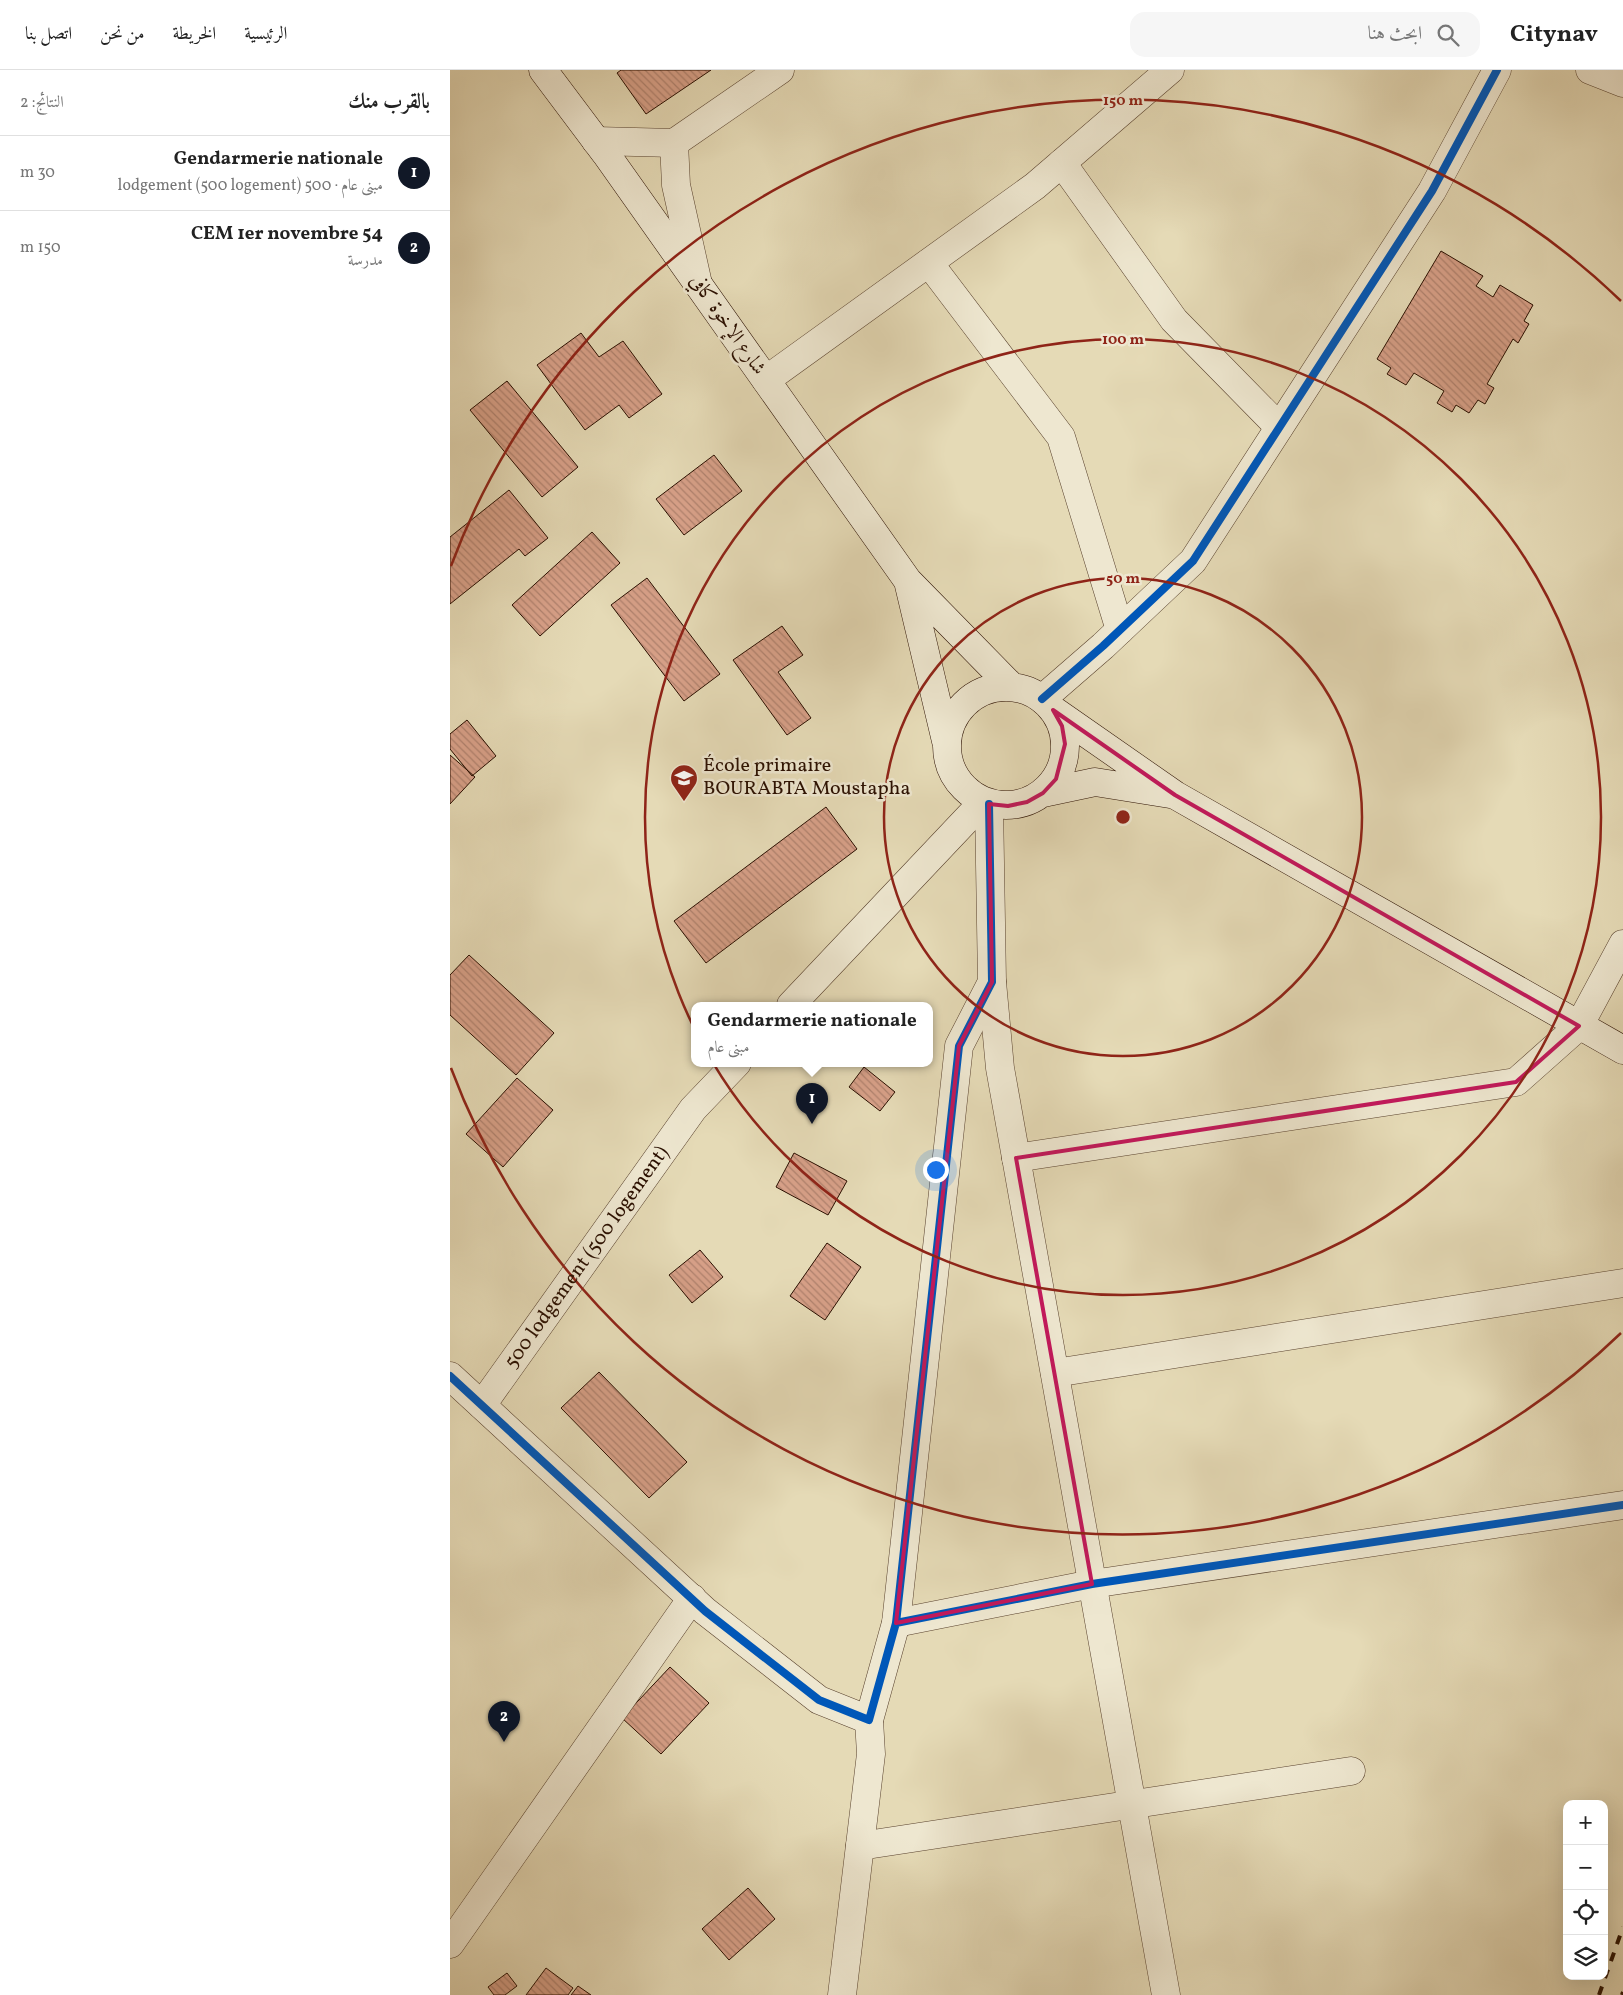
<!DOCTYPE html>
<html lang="ar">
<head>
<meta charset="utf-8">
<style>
	:root { --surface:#fff; --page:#f6f6f6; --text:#222; --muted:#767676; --line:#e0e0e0; --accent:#111827 }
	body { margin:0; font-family:Vollkorn,Amiri,serif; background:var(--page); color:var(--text); direction:rtl }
	.controls { position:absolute; right:15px; bottom:15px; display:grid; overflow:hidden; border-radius:10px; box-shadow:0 5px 20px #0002 }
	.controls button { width:45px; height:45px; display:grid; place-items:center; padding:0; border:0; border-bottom:1px solid var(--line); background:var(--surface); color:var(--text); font:25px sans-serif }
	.you { position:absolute; left:485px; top:1099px; width:18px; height:18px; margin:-12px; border:4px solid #fff; border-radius:50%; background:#1a73e8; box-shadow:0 0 0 8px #1a73e833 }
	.badge { display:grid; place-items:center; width:32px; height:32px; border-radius:50%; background:var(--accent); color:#fff; font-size:16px; font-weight:700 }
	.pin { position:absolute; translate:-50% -41px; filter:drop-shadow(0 1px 2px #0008) }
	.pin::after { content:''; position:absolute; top:26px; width:18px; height:15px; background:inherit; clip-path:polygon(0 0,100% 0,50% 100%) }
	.popup { position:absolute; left:241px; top:932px; width:242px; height:65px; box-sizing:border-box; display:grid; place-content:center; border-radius:10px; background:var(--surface); filter:drop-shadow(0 1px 4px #0005); font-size:16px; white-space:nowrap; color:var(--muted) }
	.popup b { font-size:19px; color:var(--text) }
	.popup::after { content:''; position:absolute; left:50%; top:100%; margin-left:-10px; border:10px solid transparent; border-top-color:var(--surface) }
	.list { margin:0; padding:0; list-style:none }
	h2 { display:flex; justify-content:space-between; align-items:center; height:65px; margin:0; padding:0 20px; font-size:21px }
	h2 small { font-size:16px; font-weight:400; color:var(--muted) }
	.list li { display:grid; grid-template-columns:32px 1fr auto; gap:15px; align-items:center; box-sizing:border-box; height:75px; padding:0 20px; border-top:1px solid var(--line) }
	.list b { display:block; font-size:19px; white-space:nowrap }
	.list p { margin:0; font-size:16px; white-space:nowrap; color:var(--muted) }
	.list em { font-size:16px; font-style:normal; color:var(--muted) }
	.icon { flex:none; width:28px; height:28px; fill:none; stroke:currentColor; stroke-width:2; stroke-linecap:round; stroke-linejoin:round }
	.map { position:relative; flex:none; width:1173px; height:1925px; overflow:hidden; direction:ltr }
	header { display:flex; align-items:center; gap:30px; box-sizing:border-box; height:70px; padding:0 25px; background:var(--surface); border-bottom:1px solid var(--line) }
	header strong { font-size:24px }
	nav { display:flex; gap:28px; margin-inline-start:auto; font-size:18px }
	.search { width:350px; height:45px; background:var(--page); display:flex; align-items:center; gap:12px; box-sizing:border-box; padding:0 18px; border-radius:15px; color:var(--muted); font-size:19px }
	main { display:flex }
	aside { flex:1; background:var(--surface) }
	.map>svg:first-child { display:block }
	.building { fill:url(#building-back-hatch); stroke:#2a0f00 }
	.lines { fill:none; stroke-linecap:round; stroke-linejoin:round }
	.minor-casing { stroke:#59422e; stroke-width:29 }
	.secondary-casing { stroke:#2a0f00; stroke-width:29 }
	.minor { stroke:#eee7d0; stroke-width:28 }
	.secondary { stroke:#eee7d0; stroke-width:28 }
	.rail { stroke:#2a0f00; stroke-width:4; stroke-dasharray:9 9; stroke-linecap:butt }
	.cycleway-casing { stroke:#eee7d0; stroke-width:11 }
	.cycleway { stroke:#0057b8; stroke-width:8 }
	.marked { fill:none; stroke:#c2185b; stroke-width:4; stroke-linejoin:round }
	.ring { fill:none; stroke:#8f2418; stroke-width:2.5 }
	.labels { text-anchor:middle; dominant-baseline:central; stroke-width:5; stroke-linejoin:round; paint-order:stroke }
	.street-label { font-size:20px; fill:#2a0f00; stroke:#eee7d0 }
	.poi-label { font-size:20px; fill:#2a0f00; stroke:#eee7d0; text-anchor:start }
	.centre { fill:#8f2418; stroke:#eee7d0; stroke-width:2.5 }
	.ring-label { font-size:15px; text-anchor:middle; font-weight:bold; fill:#8f2418; stroke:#eee7d0; stroke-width:5; stroke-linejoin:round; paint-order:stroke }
</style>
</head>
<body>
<header>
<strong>Citynav</strong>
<div class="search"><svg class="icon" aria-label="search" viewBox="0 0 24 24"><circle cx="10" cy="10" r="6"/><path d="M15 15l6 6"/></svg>ابحث هنا</div>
<nav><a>الرئيسية</a><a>الخريطة</a><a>من نحن</a><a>اتصل بنا</a></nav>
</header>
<main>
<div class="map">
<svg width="1173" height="1925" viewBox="0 0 1173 1925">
	<defs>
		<pattern id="building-back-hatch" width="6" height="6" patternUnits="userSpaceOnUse" patternTransform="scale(1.25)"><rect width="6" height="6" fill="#d7a088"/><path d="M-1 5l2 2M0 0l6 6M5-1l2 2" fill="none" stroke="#af816d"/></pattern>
	</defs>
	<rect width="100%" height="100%" fill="#e5dab6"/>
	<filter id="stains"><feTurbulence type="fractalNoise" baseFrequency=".004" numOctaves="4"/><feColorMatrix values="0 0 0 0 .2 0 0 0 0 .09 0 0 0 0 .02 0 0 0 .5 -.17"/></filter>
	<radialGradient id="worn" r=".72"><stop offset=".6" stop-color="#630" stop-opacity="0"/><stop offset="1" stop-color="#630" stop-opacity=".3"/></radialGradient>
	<path class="building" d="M171 0H261L196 44 167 3Z
		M991 181 1033 206 1026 216 1043 227 1050 215 1083 235 1074 251 1079 254 1068 273 1063 269 1037 314 1044 318 1035 334 1028 330 1019 343 1006 335 1002 342 987 333 994 321 964 303 956 315 937 304 941 298 927 289Z
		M131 263 149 287 173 271 212 324 179 348 169 335 135 360 87 295Z
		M57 311 128 397 92 427 20 340Z
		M264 385 292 421 234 465 206 429Z
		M59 420 98 468 75 486 69 479 0 534V467Z
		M142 462 170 493 90 566 62 535Z
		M197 508 270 604 234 631 161 535Z
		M332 556 353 585 328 602 361 648 337 665 283 590Z
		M17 650 46 686 22 706 0 679V664Z
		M0 685 25 707 0 734Z
		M376 737 407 779 256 893 224 851Z
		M19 885 104 963 66 1005 0 945V905Z
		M414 997 445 1022 430 1041 399 1017Z
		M67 1008 103 1040 53 1097 16 1064Z
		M344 1083 397 1111 378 1145 326 1117Z
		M377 1173 411 1197 375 1250 340 1226Z
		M250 1180 273 1207 242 1233 219 1205Z
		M149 1302 237 1392 199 1428 111 1338Z
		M220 1597 259 1633 211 1684 172 1648Z
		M298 1818 325 1849 279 1890 252 1859Z
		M96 1898 123 1918 118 1925H76Z
		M57 1903 67 1916 55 1925H44L38 1917Z
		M128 1916 141 1925H121Z"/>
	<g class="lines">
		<g class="minor-casing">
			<g id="minor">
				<path d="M1140 0 1173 13"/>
				<path d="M146 71 224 73 330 0"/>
				<path d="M224 73 226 115 248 214"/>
				<path d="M612 93 724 250 829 357"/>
				<path d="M479 193 611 367 670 560"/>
				<path d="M316 310 585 116 720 0"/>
				<path d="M592 629 653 576 743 491 982 121 1047 0"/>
				<path d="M542 912 550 998 716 1925"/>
				<path d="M341 935 533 732"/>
				<path d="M566 1088 1066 1012 1129 956 1173 874"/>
				<path d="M605 1303 1173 1213"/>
				<path d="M0 1306 255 1541 369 1630 419 1650 446 1553 509 976 542 912 539 734"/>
				<path id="s1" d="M32 1335 243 1039 287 993"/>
				<path d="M446 1553 642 1514 1173 1435"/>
				<path d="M410 1776 901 1701"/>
				<path d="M0 1874 242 1528"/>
				<path d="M392 1925 421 1684 419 1650"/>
			</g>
		</g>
		<g class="secondary-casing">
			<path id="secondary" d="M93 0 156 84 458 511 562 617
				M458 511 496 671
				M497 676a59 59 0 1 1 118 0a59 59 0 1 1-118 0Z
				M603 640 725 725 1173 980
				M593 723 645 712 720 724"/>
		</g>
		<use href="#minor" class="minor"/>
		<use href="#secondary" class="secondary"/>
		<path class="rail" d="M1149 1925 1173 1857
			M1172 1925 1173 1922"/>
		<g class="cycleway-casing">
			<path id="cycleway" d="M592 629 653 576 743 491 982 121 1047 0
				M0 1306 255 1541 369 1630 419 1650 446 1553 509 976 542 912 539 734
				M446 1553 642 1514 1173 1435"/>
		</g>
		<use href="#cycleway" class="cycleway"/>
	</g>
	<path class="marked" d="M603 640 725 725 1129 956 1066 1012 566 1088 642 1514 446 1553 509 976 542 912 539 734 558 736 577 732 593 723 606 709 615 674 612 656Z"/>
	<g class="ring">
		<circle cx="673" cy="747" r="239"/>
		<circle cx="673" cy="747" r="478"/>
		<path d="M1171 1263A717 717 0 0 1 1 998M1 496A717 717 0 0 1 1171 231"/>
	</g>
	<defs>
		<g id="school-pin" transform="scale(1.4375)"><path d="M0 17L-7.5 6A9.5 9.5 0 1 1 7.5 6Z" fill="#8f2418" stroke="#eee7d0"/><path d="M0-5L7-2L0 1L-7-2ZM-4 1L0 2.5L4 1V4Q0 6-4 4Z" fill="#fff"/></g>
	</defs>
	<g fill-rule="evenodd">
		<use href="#school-pin" x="234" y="708"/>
	</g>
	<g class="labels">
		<g class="street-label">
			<text transform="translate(277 255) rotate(55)">شارع الإخوة كافي</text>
			<text stroke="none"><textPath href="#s1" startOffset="181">500 lodgement (500 logement)</textPath></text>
		</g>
		<g class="poi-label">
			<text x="253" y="696">École primaire<tspan x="253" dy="23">BOURABTA Moustapha</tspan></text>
		</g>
	</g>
	<circle cx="673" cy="747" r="8" class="centre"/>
	<g class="ring-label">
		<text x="673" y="35">150 m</text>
		<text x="673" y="274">100 m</text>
		<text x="673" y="513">50 m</text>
	</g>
	<rect width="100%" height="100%" filter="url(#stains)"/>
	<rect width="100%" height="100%" fill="url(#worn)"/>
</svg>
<div class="controls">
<button>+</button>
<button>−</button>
<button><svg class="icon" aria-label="locate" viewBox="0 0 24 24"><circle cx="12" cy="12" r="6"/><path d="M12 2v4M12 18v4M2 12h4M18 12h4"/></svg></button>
<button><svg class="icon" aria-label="layers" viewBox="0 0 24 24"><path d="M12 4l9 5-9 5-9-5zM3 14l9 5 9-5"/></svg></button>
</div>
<div class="you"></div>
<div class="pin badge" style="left:362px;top:1054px">1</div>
<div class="popup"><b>Gendarmerie nationale</b>مبنى عام</div>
<div class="pin badge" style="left:54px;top:1672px">2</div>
</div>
<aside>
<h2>بالقرب منك<small>النتائج: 2</small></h2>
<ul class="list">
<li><span class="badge">1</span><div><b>Gendarmerie nationale</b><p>مبنى عام · 500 lodgement (500 logement)</p></div><em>30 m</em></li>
<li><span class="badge">2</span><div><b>CEM 1er novembre 54</b><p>مدرسة</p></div><em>150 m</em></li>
</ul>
</aside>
</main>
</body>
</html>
